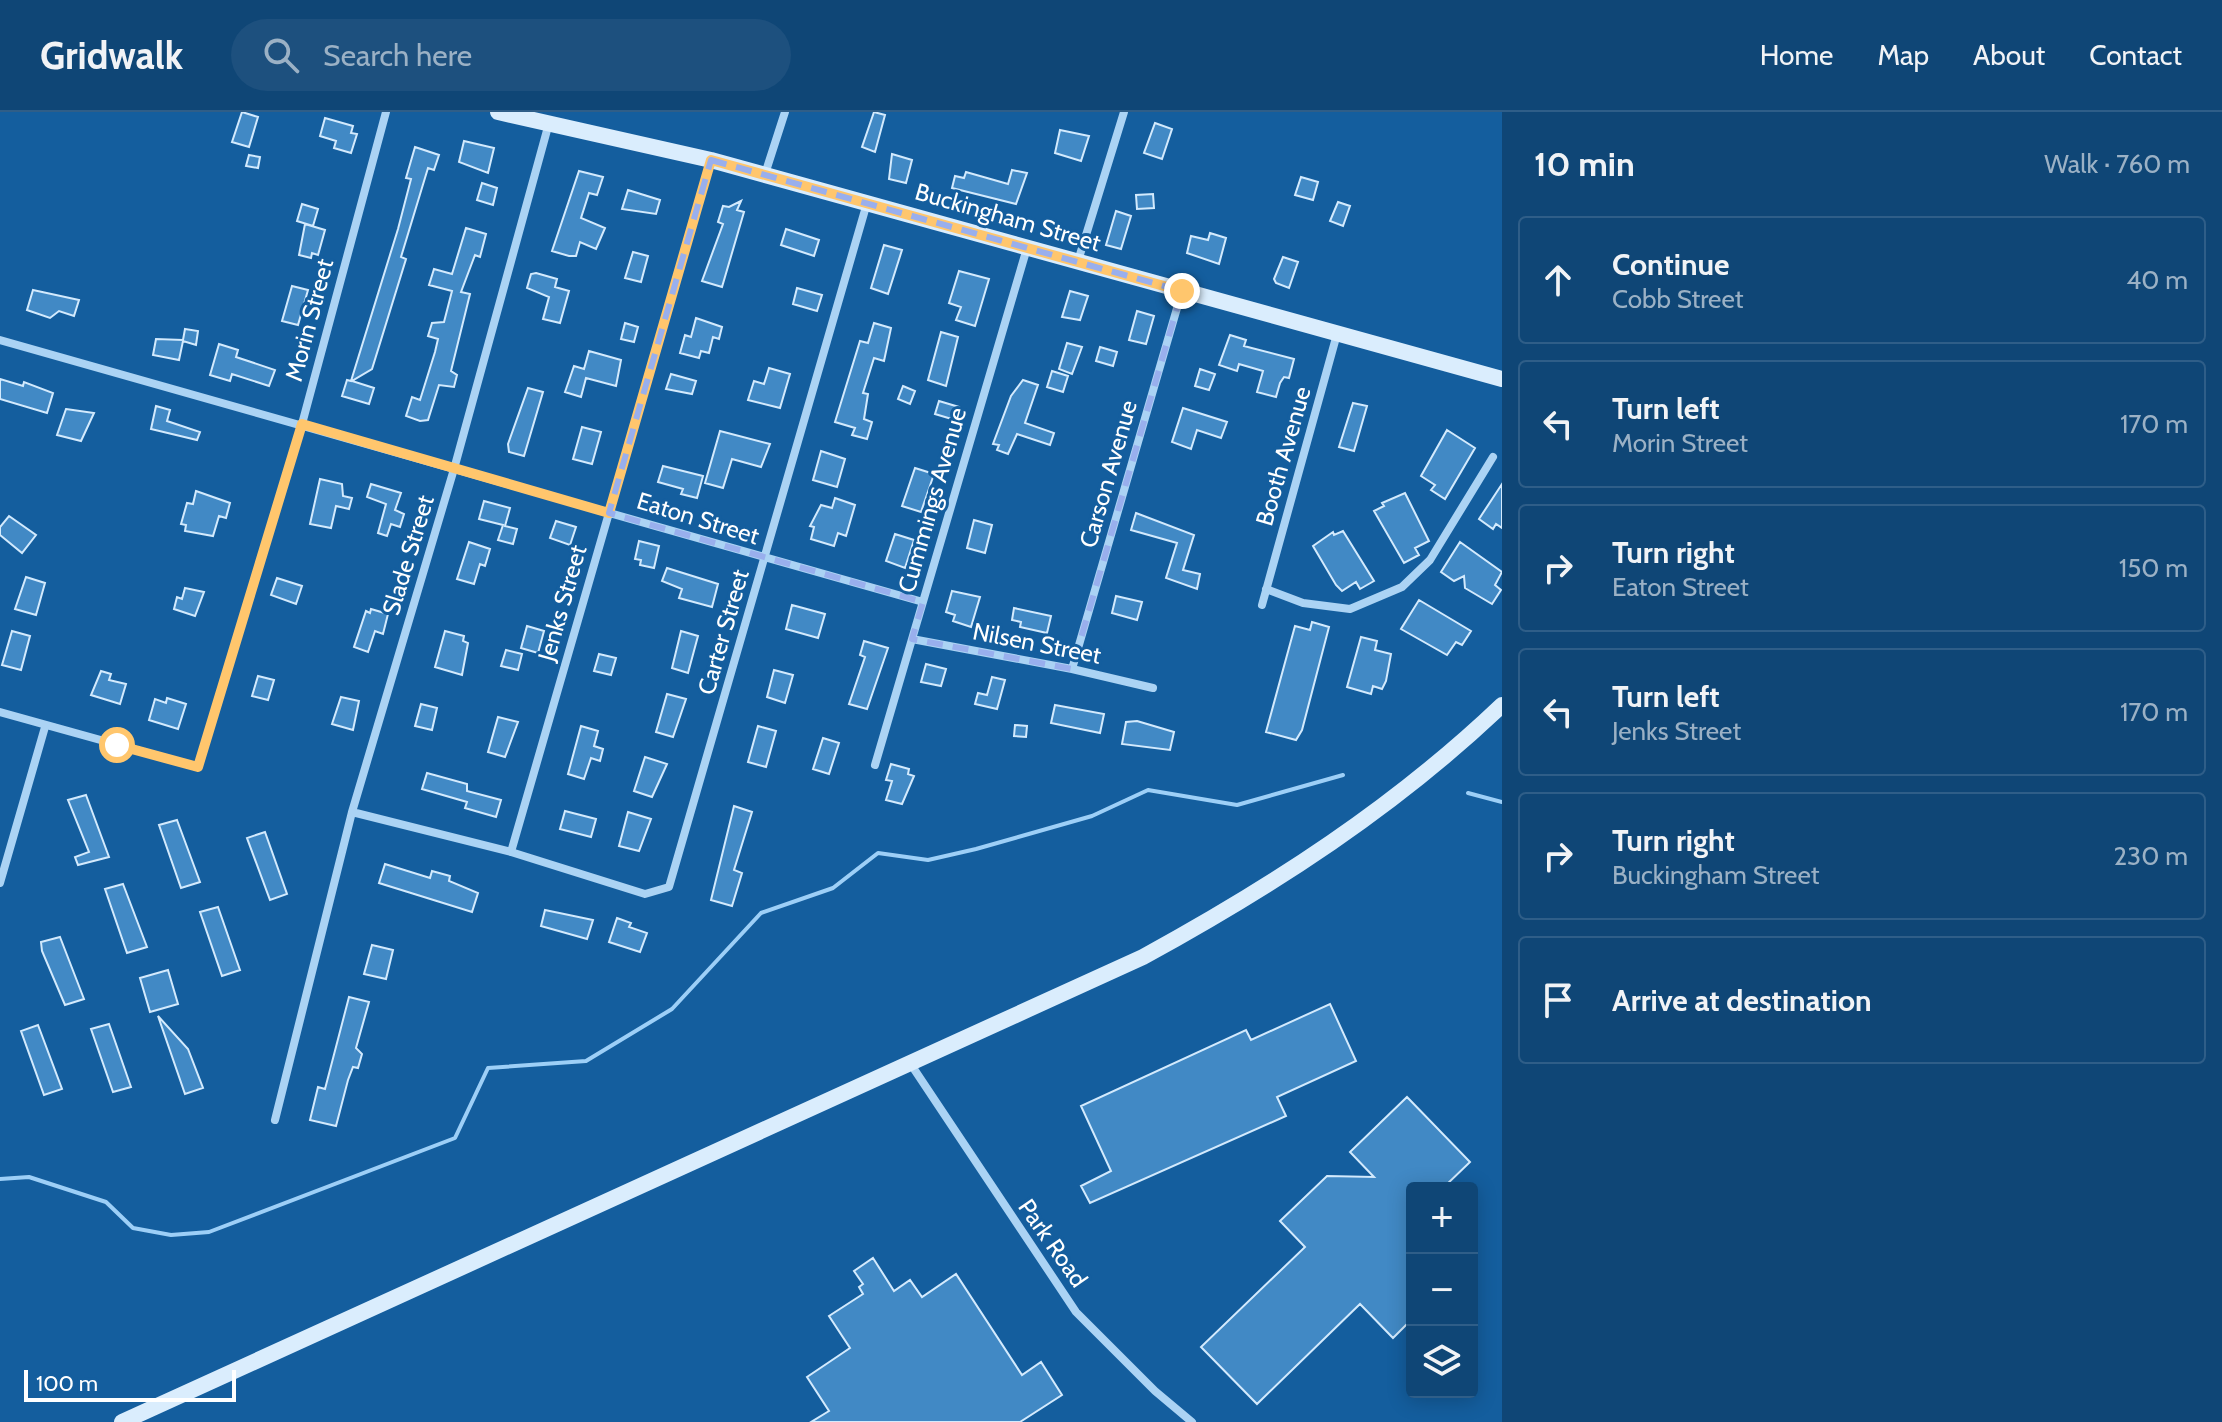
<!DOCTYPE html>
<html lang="en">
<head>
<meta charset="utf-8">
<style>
	:root { --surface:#0f4676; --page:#1d507e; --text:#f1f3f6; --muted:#9bb1c5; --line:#2f5e88 }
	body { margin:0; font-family:Cabin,sans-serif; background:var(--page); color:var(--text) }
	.controls { position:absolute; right:24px; bottom:24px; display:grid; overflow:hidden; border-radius:8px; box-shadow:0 4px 20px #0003 }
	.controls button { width:72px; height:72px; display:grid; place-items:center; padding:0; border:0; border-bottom:2px solid var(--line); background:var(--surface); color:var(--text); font:40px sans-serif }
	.scale { position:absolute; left:24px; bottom:20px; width:212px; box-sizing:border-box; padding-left:8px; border:4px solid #fff; border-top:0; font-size:22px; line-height:28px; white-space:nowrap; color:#fff; -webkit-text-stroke:6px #145e9e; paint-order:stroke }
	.stop { position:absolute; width:24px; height:24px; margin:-18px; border:6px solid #ffc66d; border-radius:50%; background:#fff }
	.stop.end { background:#ffc66d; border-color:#fff; box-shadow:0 2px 8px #0008 }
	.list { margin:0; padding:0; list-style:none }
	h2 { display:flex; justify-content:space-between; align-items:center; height:104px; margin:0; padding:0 32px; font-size:34px }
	h2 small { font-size:26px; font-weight:400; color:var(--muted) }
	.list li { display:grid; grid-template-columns:52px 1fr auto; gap:24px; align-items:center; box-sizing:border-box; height:128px; margin:0 16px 16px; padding:0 16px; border:2px solid var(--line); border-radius:8px }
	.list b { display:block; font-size:30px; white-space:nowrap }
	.list p { margin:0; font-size:26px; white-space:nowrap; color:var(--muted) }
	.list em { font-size:26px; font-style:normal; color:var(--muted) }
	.icon { flex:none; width:44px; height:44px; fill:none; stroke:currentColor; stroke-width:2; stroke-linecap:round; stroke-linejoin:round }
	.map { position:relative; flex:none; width:1502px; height:1310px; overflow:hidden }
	header { display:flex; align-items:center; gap:48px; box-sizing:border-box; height:112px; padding:0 40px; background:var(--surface); border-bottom:2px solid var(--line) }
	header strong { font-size:38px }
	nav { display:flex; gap:44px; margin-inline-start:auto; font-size:28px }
	.search { width:560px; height:72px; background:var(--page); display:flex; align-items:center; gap:20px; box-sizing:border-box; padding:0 28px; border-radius:44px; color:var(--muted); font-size:30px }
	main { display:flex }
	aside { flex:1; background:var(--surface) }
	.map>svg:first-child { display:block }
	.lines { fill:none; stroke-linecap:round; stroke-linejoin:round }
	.stream { stroke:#9dcff7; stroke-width:4 }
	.building { fill:#4189c5; stroke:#d3eafd; stroke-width:2 }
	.minor { stroke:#abd3f4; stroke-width:8 }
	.secondary { stroke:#daedfd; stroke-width:16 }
	.route { stroke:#ffc66d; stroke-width:10 }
	.marked { fill:none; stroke:#99afed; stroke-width:6; stroke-dasharray:16 10; stroke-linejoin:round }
	.labels { text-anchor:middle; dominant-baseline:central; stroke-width:6; stroke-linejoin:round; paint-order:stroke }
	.street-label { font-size:24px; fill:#fff; stroke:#145e9e }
</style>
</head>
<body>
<header>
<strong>Gridwalk</strong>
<div class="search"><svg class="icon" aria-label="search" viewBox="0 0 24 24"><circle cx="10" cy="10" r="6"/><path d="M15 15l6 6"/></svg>Search here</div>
<nav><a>Home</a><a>Map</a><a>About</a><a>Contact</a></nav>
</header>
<main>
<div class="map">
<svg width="1502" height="1310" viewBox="0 0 1502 1310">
	<rect width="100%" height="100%" fill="#145e9e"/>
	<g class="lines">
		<path class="stream" d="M1468 681 1502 690
			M0 1067 29 1065 106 1090 133 1116 171 1123 209 1120 455 1026 488 956 586 949 672 897 761 801 833 776 878 741 928 748 976 737 1092 704 1148 678 1237 693 1343 663"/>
	</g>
	<path class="building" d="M242 0 258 5 249 35 232 30Z
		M874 0 885 3 875 40 862 35Z
		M325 6 353 14 351 21 357 22 351 41 334 36 336 29 320 24Z
		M1155 11 1172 17 1162 47 1144 41Z
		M1060 18 1089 24 1081 49 1055 41Z
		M464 29 494 36 488 61 459 50Z
		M415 35 439 43 434 58 428 56 401 145 406 147 372 257 352 269 374 276 369 292 342 284 347 268 351 269 398 117 411 67 406 66Z
		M892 42 912 48 906 71 889 67Z
		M249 43 260 45 258 56 246 54Z
		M1012 58 1027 61 1016 92 952 76 955 64 964 66 966 60 1008 72Z
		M579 59 603 65 597 83 589 81 581 106 605 116 596 137 580 130 576 144H569L552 139Z
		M1301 65 1318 70 1313 88 1295 83Z
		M482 71 497 76 493 93 477 88Z
		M628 78 660 88 656 102 622 97Z
		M1153 82 1154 96 1137 97 1136 83Z
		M741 89 737 98 744 100 722 175 702 169 723 112 718 110 723 94 729 95Z
		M1338 90 1350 94 1343 114 1330 109Z
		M302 92 318 97 313 114 297 109Z
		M1116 99 1131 104 1121 137 1106 133Z
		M305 112 325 118 318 143 312 141 311 146 299 143Z
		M466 116 486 122 480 145 475 143 461 180 470 182 451 259 457 263 454 275 439 273 428 308 420 309 406 304 412 285 420 288 435 240 438 227 428 224 432 211 444 210 452 179 429 173 434 157 452 162Z
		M786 117 819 128 814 144 781 133Z
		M1210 121 1226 126 1219 152 1187 141 1191 124 1208 128Z
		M884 133 902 138 888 182 871 176Z
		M633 140 648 144 641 170 625 166Z
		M1283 145 1298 150 1289 176 1276 171 1274 167Z
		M959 159 989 167 975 214 956 208 961 195 949 191Z
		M536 161 557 167 555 175 569 179 560 211 543 207 549 185 527 176 531 162Z
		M292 174 308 178 298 213 282 209Z
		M797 176 822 183 817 199 793 192Z
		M33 178 79 188 74 204 59 199 50 206 27 198Z
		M1070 179 1088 184 1080 208 1062 205Z
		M1137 199 1154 204 1146 232 1129 228Z
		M696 206 722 215 719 227 713 225 709 241 701 239 699 246 680 241 685 223 691 225Z
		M625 211 638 215 634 230 621 227Z
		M874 211 891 216 884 249 874 246 863 281 868 282 864 307 872 310 867 327 852 323 855 316 835 310 860 229 868 231Z
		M185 217 198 219 196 233 183 229 179 248 153 243 156 227 183 228Z
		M941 220 958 225 946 274 928 268Z
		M1230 223 1246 228 1244 234 1294 247 1289 266 1284 265 1280 271 1276 285 1257 280 1263 259 1239 252 1237 259 1219 253Z
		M1067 231 1082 235 1072 262 1059 257Z
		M219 232 238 238 236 245 275 258 269 274 232 262 230 269 210 263Z
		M1100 235 1117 240 1113 254 1096 249Z
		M589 239 621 248 616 274 586 266 581 285 565 280 574 254 584 257Z
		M769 256 790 262 780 296 748 288 754 269 764 272Z
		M1200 257 1215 262 1209 278 1195 274Z
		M1052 259 1068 264 1063 280 1047 275Z
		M671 262 696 269 692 282 666 277Z
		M0 267 23 274 24 270 53 281 47 301 0 287Z
		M1023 268 1038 273 1025 311 1054 321 1050 333 1017 322 1008 342 997 338 999 333 993 332 1011 284Z
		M903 274 915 279 910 292 898 287Z
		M528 276 543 280 524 344 509 340 508 332Z
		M939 289 959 295 955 308 935 302Z
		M1353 291 1367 294 1354 339 1339 335Z
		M156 294 170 298 167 309 200 320 197 328 151 317Z
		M1183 296 1227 310 1221 326 1197 318 1191 337 1172 330Z
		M66 297 94 301 81 329 57 323Z
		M582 315 601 320 592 352 573 347Z
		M1447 318 1475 336 1445 387 1431 378 1435 373 1421 364Z
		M720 319 770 332 761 355 732 347 723 376 705 371Z
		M821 339 845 347 837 375 813 368Z
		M663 354 703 364 697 386 681 382 683 377 658 370Z
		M915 356 934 362 921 400 902 394Z
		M320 367 342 372 343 384 352 386 349 397 336 394 331 416 310 412Z
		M371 372 401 381 395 398 404 402 400 415 391 412 387 424 378 421 386 392 367 385Z
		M1502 372V416L1496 412 1493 417 1479 407Z
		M196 379 230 391 226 406 219 404 213 424 185 419 186 413 181 412 187 391 193 392Z
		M1405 381 1429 429 1415 436 1419 443 1404 451 1374 399 1384 394 1382 391Z
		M835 386 855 393 846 424 838 421 834 434 811 427 814 415 810 414 821 393 832 396Z
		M484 389 510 396 505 414 517 417 513 432 498 428 503 413 479 407Z
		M1136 401 1194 423 1183 458 1200 462 1197 477 1166 466 1177 431 1131 418Z
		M9 404 36 423 22 441 0 423V415Z
		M974 408 992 413 985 441 967 436Z
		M556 409 576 415 570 433 550 426Z
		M1343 419 1374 469 1360 477 1356 470 1342 479 1336 473 1313 434 1333 420 1334 423Z
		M895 422 914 428 905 456 886 449Z
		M639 429 659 434 654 456 640 453 641 448 635 447Z
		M469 430 490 437 485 454 480 452 474 472 457 467Z
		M1460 430 1502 460 1495 473 1501 478 1492 492 1465 476 1464 464 1454 469 1441 460Z
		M667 456 718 472 712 495 679 486 682 477 662 469Z
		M26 465 45 471 36 503 15 497Z
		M277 466 302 474 296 492 271 483Z
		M185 476 204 480 195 504 174 497 177 485 182 487Z
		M952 479 980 485 971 515 953 509 955 503 946 500Z
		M1116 484 1142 490 1137 508 1112 501Z
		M1419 488 1471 519 1462 533 1456 530 1447 543 1401 517Z
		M792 493 825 502 818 526 786 517Z
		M1014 496 1051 504 1047 521 1020 515 1021 510 1012 508Z
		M371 497 388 502 383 522 375 519 368 540 354 535 366 499 370 501Z
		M1312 510 1329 515 1302 618 1296 628 1266 620 1295 514 1310 518Z
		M527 514 544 519 538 541 521 536Z
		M12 519 30 524 21 558 2 553Z
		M445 519 464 524 463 529 468 531 462 563 435 555Z
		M681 519 698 524 688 561 672 556Z
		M1361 525 1377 529 1375 538 1391 542 1386 569 1382 577 1373 574 1371 582 1347 575Z
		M864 529 888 536 867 597 849 592 865 545 860 543Z
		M506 538 522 542 518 558 501 554Z
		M599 542 616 546 611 563 594 559Z
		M926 552 946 557 941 574 921 570Z
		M774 558 793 563 785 591 767 585Z
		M101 559 111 562 109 568 126 572 120 592 91 583Z
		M258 564 274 568 268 588 252 584Z
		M992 565 1005 568 997 597 975 592 978 581 987 583Z
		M667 582 686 587 673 625 656 620Z
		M341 585 359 589 353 618 332 612Z
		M167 586 186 592 178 617 149 608 155 587 166 591Z
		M421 592 437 596 432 618 415 614Z
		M1055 593 1104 602 1100 621 1051 611Z
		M498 605 518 610 505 645 488 640Z
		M1137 609 1174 620 1170 638 1122 632 1126 610Z
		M1015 613 1027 614 1026 625 1014 624Z
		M581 614 598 619 594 634 603 637 600 649 591 646 584 667 568 662Z
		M758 614 776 619 766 655 748 650Z
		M823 626 839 631 829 662 813 657Z
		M645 645 667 652 652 685 634 679Z
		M891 652 909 657 908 662 914 664 902 692 886 688 892 669 886 668Z
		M427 661 467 672V679L501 688 496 705 465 696 467 690 422 677Z
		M86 683 109 745 78 753 75 745 89 740 68 688Z
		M734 694 752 700 734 758 742 761 732 794 711 788Z
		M565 699 596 707 591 725 560 717Z
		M628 700 651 707 639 739 619 734Z
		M177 708 200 770 181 776 159 713Z
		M265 720 287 782 270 788 247 726Z
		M385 752 430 766 432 759 450 764 449 769 478 781 472 800 379 771Z
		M123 772 147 835 127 841 105 777Z
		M218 795 240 858 222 864 200 800Z
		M545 798 593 808 587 827 541 814Z
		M617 806 631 811 629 815 647 821 640 840 609 830Z
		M60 825 84 887 65 893 42 839 41 830Z
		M372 833 393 838 386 867 364 862Z
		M168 858 178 892 150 900 140 866Z
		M349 885 369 890 356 936 362 942 358 956 353 955 348 968 336 1014 310 1008 318 975 325 977Z
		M1330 892 1356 949 1277 985 1286 1004 1090 1091 1081 1074 1111 1059 1081 994 1246 918 1251 928Z
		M158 904 188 937 203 976 185 982Z
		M109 912 131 975 113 980 91 917Z
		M38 913 62 977 44 983 21 919Z
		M1407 985 1470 1050 1443 1076H1412V1207L1393 1226 1360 1192 1257 1292 1201 1235 1305 1135 1280 1109 1327 1064 1374 1065 1350 1040Z
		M873 1146 894 1179 910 1168 922 1185 956 1162 1022 1263 1041 1250 1062 1283 1020 1310H811L829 1299 807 1265 850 1236 829 1204 863 1182 859 1175 863 1172 854 1159Z"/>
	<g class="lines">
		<path class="minor" d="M549 11 454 357 352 700 511 740 645 782 669 775 867 91
			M765 62 785 0
			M1078 149 1124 0
			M0 228 923 490
			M1266 477 1303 491 1350 497 1402 475 1430 448 1493 345
			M1262 493 1337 222
			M912 527 1072 557 1153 576
			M1072 557 1182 179
			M0 600 198 655 302 312 386 0
			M875 653 1027 136
			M511 740 711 48
			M0 771 45 615
			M910 951 1076 1200 1155 1279 1192 1310
			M275 1008 352 700"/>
		<path class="secondary" d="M498 0 711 48 1502 267
			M122 1310 1143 845C1273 774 1395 695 1502 593"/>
	</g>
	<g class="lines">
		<path class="route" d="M117 633 198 655 302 312 609 401 711 48 1182 179"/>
	</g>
	<path class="marked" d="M711 48 1182 179 1072 557 912 527 923 490 609 401Z"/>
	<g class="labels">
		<g class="street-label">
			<text transform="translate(1008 105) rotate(16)">Buckingham Street</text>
			<text transform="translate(309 208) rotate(-75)">Morin Street</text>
			<text transform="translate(1283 344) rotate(-74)">Booth Avenue</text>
			<text transform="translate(1108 362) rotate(-74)">Carson Avenue</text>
			<text transform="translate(932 388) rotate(-74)">Cummings Avenue</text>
			<text transform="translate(698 406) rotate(17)">Eaton Street</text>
			<text transform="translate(408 443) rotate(-73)">Slade Street</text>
			<text transform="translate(562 491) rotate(-74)">Jenks Street</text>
			<text transform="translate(723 520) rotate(-74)">Carter Street</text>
			<text transform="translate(1037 531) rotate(11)">Nilsen Street</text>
			<text transform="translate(1053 1131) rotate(55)">Park Road</text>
		</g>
	</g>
</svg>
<div class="controls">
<button>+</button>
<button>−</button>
<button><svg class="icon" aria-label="layers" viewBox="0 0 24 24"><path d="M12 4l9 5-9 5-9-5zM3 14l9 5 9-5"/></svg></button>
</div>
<div class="scale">100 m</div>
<div class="stop" style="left:117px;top:633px"></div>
<div class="stop end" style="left:1182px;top:179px"></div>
</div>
<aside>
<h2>10 min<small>Walk · 760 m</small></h2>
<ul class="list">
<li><svg class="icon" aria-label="ahead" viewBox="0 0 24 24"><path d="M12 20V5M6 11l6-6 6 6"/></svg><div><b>Continue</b><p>Cobb Street</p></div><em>40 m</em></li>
<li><svg class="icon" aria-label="left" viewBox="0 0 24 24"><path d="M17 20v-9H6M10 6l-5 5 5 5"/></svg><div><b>Turn left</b><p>Morin Street</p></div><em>170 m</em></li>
<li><svg class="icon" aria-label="right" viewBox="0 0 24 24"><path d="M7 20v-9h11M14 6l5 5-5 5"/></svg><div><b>Turn right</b><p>Eaton Street</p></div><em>150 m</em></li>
<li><svg class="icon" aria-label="left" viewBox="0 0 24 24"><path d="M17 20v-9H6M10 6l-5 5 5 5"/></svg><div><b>Turn left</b><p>Jenks Street</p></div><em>170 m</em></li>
<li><svg class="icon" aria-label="right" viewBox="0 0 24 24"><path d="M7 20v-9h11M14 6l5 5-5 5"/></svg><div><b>Turn right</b><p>Buckingham Street</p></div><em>230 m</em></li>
<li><svg class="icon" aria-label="arrive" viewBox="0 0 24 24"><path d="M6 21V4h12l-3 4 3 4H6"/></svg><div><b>Arrive at destination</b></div></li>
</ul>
</aside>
</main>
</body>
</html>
